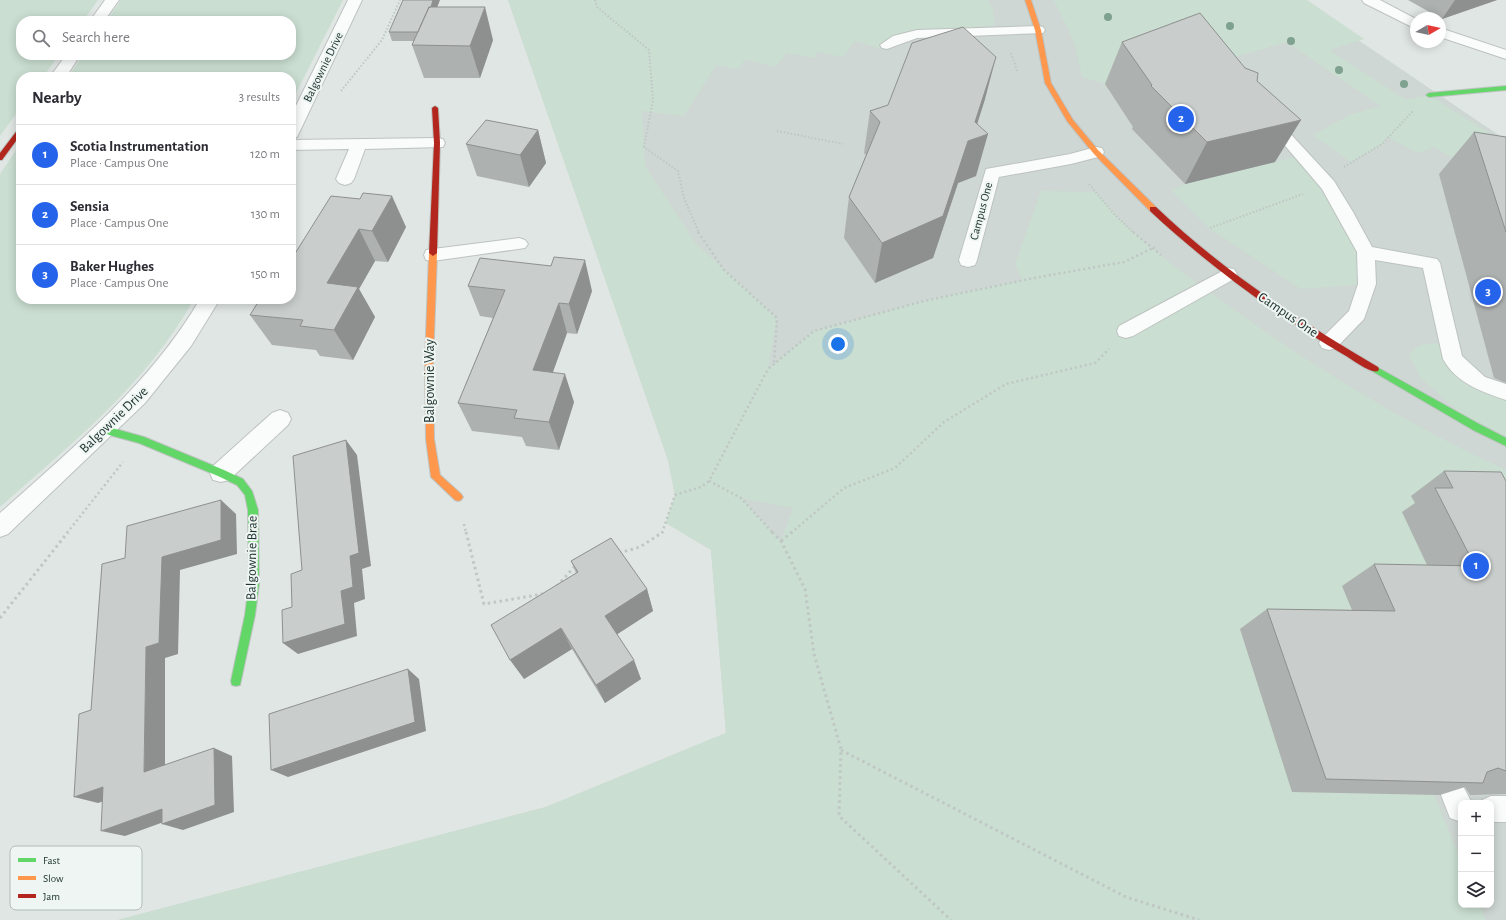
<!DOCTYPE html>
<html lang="en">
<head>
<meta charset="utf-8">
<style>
	:root { --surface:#fff; --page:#f7f7f7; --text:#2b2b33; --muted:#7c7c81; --line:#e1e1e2; --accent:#2563eb }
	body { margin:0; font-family:"Alegreya Sans",sans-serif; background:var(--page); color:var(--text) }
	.controls { position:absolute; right:12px; bottom:12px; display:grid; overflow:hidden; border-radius:8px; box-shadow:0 2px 10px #0003 }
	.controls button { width:36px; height:36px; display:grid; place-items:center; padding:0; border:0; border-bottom:1px solid var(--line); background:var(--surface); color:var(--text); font:20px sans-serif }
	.compass { position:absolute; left:1410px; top:12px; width:36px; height:36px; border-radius:50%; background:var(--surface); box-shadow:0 2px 10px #0003; rotate:81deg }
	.you { position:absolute; left:838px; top:344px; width:14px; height:14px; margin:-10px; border:3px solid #fff; border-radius:50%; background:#1a73e8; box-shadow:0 0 0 6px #1a73e833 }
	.badge { display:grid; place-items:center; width:26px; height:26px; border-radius:50%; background:var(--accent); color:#fff; font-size:13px; font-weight:700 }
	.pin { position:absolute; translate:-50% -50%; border:2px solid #fff; box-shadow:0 1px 4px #0006 }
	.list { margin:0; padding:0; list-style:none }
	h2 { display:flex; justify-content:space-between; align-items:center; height:52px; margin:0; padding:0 16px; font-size:17px }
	h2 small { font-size:13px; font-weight:400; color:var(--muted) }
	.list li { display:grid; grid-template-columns:26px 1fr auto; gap:12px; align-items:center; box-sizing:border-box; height:60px; padding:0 16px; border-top:1px solid var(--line) }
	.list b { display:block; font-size:15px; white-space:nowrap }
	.list p { margin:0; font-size:13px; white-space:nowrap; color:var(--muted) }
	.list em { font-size:13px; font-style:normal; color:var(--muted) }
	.icon { flex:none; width:22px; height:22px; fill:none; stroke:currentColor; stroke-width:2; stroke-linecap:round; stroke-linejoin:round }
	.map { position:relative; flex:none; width:1506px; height:920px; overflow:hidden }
	.search { position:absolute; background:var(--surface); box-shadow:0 2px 10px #0003; left:16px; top:16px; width:280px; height:44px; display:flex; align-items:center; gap:10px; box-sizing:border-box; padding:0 14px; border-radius:16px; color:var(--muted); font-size:15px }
	.panel { position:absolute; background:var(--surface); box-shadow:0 2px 10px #0003; left:16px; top:72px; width:280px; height:232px; border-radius:16px }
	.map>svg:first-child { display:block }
	.built { fill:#ced7d3; fill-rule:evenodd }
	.green { fill:#caded1; fill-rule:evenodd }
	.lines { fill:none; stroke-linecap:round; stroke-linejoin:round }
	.lane-casing { stroke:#bdc3c0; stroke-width:2 }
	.street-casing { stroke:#bdc3c0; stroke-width:2 }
	.fast-casing { stroke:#bdc3c1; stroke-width:2 }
	.slow-casing { stroke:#bdc3c1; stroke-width:2 }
	.jam-casing { stroke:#bdc3c1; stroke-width:2 }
	.path-far2 { stroke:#bfc7c5; stroke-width:2; stroke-dasharray:1.5 2; stroke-linecap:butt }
	.path-far1 { stroke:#bfc7c5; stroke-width:2.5; stroke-dasharray:2 3; stroke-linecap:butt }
	.path { stroke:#bfc7c5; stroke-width:3; stroke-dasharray:2.5 3.5; stroke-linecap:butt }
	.lane { fill:#fafbfb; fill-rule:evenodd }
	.street { fill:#fafbfb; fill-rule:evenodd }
	.fast { fill:#63d668; fill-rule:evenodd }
	.slow { fill:#ff974d; fill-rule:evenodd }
	.jam { fill:#b3261e; fill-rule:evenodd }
	.tree { fill:#7fa18f }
	.wall { fill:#adb1af }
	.shaded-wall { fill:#8d908f }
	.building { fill:#c9cecc; stroke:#8d908f }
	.labels { text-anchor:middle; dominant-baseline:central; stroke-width:4; stroke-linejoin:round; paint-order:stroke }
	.far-street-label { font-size:12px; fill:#213632; stroke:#eef5f2 }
	.street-label { font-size:14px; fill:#213632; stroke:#eef5f2 }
	.key { fill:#eef5f2; stroke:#b0bcb8; stroke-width:1 }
	.key-label { font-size:11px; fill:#213632 }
</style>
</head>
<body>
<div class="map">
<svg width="1506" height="920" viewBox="0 0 1506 920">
	<rect width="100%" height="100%" fill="#e0e6e3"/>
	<path class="built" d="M508 0H1299L1506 140V920H118L546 807 726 733 711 550 666 523 675 495 668 460ZM1461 803H1491V905H1461Z"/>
	<path class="green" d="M0 0H98L83 21H21V55H59L43 77H21V107L0 136Z
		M121 0H343L291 103V77H68L83 55H291V21H106Z
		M508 0H987L993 10 995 25 917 34 898 39 885 50 855 41 843 57 818 52 814 58 787 53 775 67 745 59 739 69 716 65 684 116 642 111 645 166 696 244 777 318 768 369 814 331 924 301 1022 280 1015 264 1041 191 1096 192C1127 232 1170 264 1211 293 1303 361 1402 422 1506 470V512L1411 496 1463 588 1342 586 1361 631 1292 792 1434 795 1461 860V905H1480L1486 920H118L546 807 726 733 711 550 666 523 675 495 668 460ZM741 498 793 508 781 541Z
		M1054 0H1307L1364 39 1329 50 1406 100 1429 95 1506 144V188L1434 147 1418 153 1388 137 1382 144 1351 162 1313 135 1352 114 1381 106 1287 42 1192 69 1105 84 1082 77 1075 44Z
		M21 143V299H194C147 384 71 444 0 507V174Z
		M1302 155 1345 212 1367 284 1301 289 1209 228 1172 191 1185 184Z
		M1436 343 1456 350 1492 382 1506 387V442L1476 427 1420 377 1409 354 1420 345Z"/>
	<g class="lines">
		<g class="lane-casing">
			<path id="lane" d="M1038 26 1043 27 1045 30 1043 33 917 38 887 49 882 48 880 45 893 36 917 30Z
				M1267 116 1272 118 1286 129 1334 181 1353 212 1372 247 1437 259 1440 263 1462 356 1485 377 1506 384V400C1482 392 1456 383 1443 359L1423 268 1375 260 1376 284 1364 319 1336 348 1329 350 1322 348 1319 343 1322 338 1349 311 1358 284 1357 252 1322 189 1276 135 1259 121 1262 118Z
				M1228 268 1234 269 1237 274 1234 279 1133 336 1126 338 1119 336 1117 331 1119 326Z
				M1454 782 1463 786 1472 803H1461V822L1450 818 1441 795 1445 786Z
				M1491 796H1506V822H1491V803H1480L1482 800Z"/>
		</g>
		<g class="street-casing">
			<path id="street" d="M105 0H119L104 21H90Z
				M348 0H362L299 133 297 137 291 138V116Z
				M1362 0H1380L1416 19V29L1364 3Z
				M1440 28 1506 50V59L1440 37Z
				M66 55H80L66 77H50Z
				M437 138 443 139 445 143 443 147 365 149 354 179 351 183 345 185 339 183 336 179 349 149 291 150V140Z
				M1096 147 1102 148 1104 152 1102 156 1071 164 999 177 977 260 975 265 968 267 961 265 959 260 986 169 1070 154Z
				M519 238 525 240 528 244 525 248 433 261 426 260 424 255 426 250 433 249Z
				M200 299H220L191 346 145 403 8 534 0 537V513C72 449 152 382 200 299Z
				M280 410 288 413 291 419 288 425 229 480 221 482 213 480 210 473 213 466 272 413Z"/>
		</g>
		<g class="fast-casing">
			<path id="fast" d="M1506 86V90L1429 97 1426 95 1429 93Z
				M1375 366 1479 424 1506 438V446L1473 430 1372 371 1371 369 1372 367Z
				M105 426 144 437 224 470 243 479 252 491 258 510 259 584 255 615 240 685 236 686 232 685 231 681 245 615 249 584 248 510 245 495 237 485 218 476 139 443 102 433 101 430 102 427Z"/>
		</g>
		<g class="slow-casing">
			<path id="slow" d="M1025 0H1031L1041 30 1051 83 1073 120 1098 150 1156 207V211H1150L1094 154 1067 121 1045 83 1035 30Z
				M433 250 437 253 433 363 434 439 440 475 461 494 463 497 461 500 458 501 455 500 431 477 426 439 425 363 429 253Z"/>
		</g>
		<g class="jam-casing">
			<path id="jam" d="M435 106 438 108 440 143 437 253 433 256 429 253 434 143 432 108Z
				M21 127V134L2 160H0V153L19 128Z
				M1150 207H1156C1223 271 1298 320 1378 367L1379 369 1378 371C1371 374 1353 360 1346 356 1275 314 1210 267 1150 211Z"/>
		</g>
		<path class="path-far2" d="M595 0 597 7 649 50 653 100 644 147 678 171 684 198 699 233
			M1011 53 1018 73
			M341 91 382 40 400 0
			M777 131 843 144
			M1344 167 1382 144 1413 111
			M1089 184 1113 213 1134 233
			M1210 228 1303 194"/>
		<path class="path-far1" d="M698 232 724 270 777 318 774 363
			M1133 232 1161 255
			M709 481 741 498 773 533
			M464 524 466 533
			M67 533 123 462
			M662 533 675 495 701 487 709 481 768 369 814 331 924 301 1034 278 1124 262 1155 247
			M791 533 844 488 895 468 944 422 1006 384 1095 363 1109 349"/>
		<path class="path" d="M466 532 484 604 543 594
			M772 532 781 541 805 589 814 654 841 749 839 816 951 920
			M781 541 792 532
			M619 553 640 547 663 532
			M557 586 576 565
			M0 618 68 532
			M841 750 1126 897 1199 920"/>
		<use href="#lane" class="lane"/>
		<use href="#street" class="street"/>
		<use href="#fast" class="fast"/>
		<use href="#slow" class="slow"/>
		<use href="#jam" class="jam"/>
	</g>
	<g class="tree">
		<circle cx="1108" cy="17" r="4"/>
		<circle cx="1230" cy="26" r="4"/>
		<circle cx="1291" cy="41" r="4"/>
		<circle cx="1339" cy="70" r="4"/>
		<circle cx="1404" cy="84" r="4"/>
	</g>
	<path class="wall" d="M1408 0H1497L1442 19Z
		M437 7 493 40 480 78H424L412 45 414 41H392L389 32Z
		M1122 42 1245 68 1257 81 1275 162 1185 184 1132 129 1133 127 1105 84Z
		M985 99 977 124 976 176 958 183 933 258 875 283 844 238 849 197 866 155 864 153 870 111 888 105Z
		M538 130 546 163 529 187 477 176 466 144Z
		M1474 132 1506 137V383L1494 378 1439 174Z
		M331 196 406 227 388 262 375 261 359 289 375 317 353 360 320 356 316 350 272 345 250 315 291 299Z
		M468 286 592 291 577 334 567 333 553 372 574 402 559 450 526 446 522 437 472 431 458 403 493 318 480 316Z
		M1444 471 1506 481V794L1470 795 1465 787 1440 795 1292 792 1240 629 1267 609 1352 610 1342 586 1374 564 1427 565 1402 512 1415 503 1411 496Z
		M571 561 647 589 653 611 617 634 641 679 605 703 572 649 524 679 576 573Z"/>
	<path class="shaded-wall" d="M433 0H440L424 41 421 32Z
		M1455 0H1497L1442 19Z
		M485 7 493 40 480 78 470 46Z
		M996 57 985 99 972 140 988 134 976 176 958 183 933 258 875 283 882 243 968 141 975 122Z
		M1301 120 1275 162 1185 184 1207 142Z
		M538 130 546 163 529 187 520 155Z
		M392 196 406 227 388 262 372 231Z
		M359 229 375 261 359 289 375 317 353 360 334 330 327 283Z
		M585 260 592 291 577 334 569 304Z
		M559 303 567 333 543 399 533 370Z
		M565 374 574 402 559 450 549 422Z
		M346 440 357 455 371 566 362 569 365 599 354 603 357 636 298 654 283 643 341 591 350 556Z
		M221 500 236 514 237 554 180 570 178 654 165 658V780L144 772 146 647 162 557Z
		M647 589 653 611 613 637 605 616Z
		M561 628 572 649 524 679 510 660Z
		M634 660 641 679 605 703 596 685Z
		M408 669 419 679 426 731 288 777 271 770Z
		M214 748 232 756 234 812 183 830 162 824Z
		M103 787 126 794 98 803 74 797Z
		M162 809 183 815 125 836 101 831Z"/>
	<path class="building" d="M403 0H433L431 7H429L418 32H389Z
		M429 7H485L470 46 412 45Z
		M1200 13 1245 68 1258 73 1257 81 1301 120 1207 142 1151 86 1152 85 1122 42Z
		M963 27 996 57 975 122 988 134 968 141 943 216 882 243 849 197 880 122 870 111 888 105 912 43Z
		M486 120 538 130 520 155 466 144Z
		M1474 132 1506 137V232Z
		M363 193 392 196 372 231 359 229 327 283 358 287 334 330 300 326 303 320 250 315 260 299H291V260L331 196 360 199Z
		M554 257 585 260 569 304 559 303 533 370 565 374 549 422 514 418 517 410 458 403 505 290 468 286 480 258 551 266Z
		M346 440 359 553 350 556 353 587 341 591 345 624 283 643 282 610 292 607 291 574 302 570 293 456Z
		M1444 471 1501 472 1506 481V771L1498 768 1487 772 1483 783 1326 779 1267 609 1395 611 1374 564 1475 566 1435 488H1453Z
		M221 500V540L162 557 159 643 146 647 144 772 214 748 215 805 162 824V809L101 831 103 787 74 797 79 714 91 710 102 564 125 558 127 526Z
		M611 538 647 589 605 616 634 660 596 685 561 628 510 660 491 625 578 572 571 561Z
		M408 669 415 722 271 770 269 714Z"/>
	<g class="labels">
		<g class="far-street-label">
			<text transform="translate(323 67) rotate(-64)">Balgownie Drive</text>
			<text transform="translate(981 211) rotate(-75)">Campus One</text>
		</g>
		<g class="street-label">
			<text transform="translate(1288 315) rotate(34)">Campus One</text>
			<text transform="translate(430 381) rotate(-90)">Balgownie Way</text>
			<text transform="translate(114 420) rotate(-44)">Balgownie Drive</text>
			<text transform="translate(252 558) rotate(-89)">Balgownie Brae</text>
		</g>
	</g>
	<rect x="10" y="846" width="132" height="64" rx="6" class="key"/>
	<rect x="18" y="858" width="18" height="4" fill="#63d668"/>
	<rect x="18" y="876" width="18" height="4" fill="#ff974d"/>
	<rect x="18" y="894" width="18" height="4" fill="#b3261e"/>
	<g class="key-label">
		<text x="43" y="864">Fast</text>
		<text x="43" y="882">Slow</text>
		<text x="43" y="900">Jam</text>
	</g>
</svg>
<div class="controls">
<button>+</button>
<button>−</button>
<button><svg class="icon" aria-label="layers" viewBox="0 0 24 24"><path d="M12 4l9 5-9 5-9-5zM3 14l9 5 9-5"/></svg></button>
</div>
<svg class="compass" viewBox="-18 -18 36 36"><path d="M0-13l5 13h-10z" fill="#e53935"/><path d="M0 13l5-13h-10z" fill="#7c7c81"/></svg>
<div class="you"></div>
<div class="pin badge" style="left:1476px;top:566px">1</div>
<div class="pin badge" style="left:1181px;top:119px">2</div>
<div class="pin badge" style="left:1488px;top:292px">3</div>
<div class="search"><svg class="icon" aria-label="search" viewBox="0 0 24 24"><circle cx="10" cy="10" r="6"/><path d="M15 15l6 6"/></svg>Search here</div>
<section class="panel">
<h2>Nearby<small>3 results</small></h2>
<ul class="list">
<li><span class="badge">1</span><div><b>Scotia Instrumentation</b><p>Place · Campus One</p></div><em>120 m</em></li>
<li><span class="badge">2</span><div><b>Sensia</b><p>Place · Campus One</p></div><em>130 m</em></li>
<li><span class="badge">3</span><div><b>Baker Hughes</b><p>Place · Campus One</p></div><em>150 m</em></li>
</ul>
</section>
</div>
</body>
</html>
